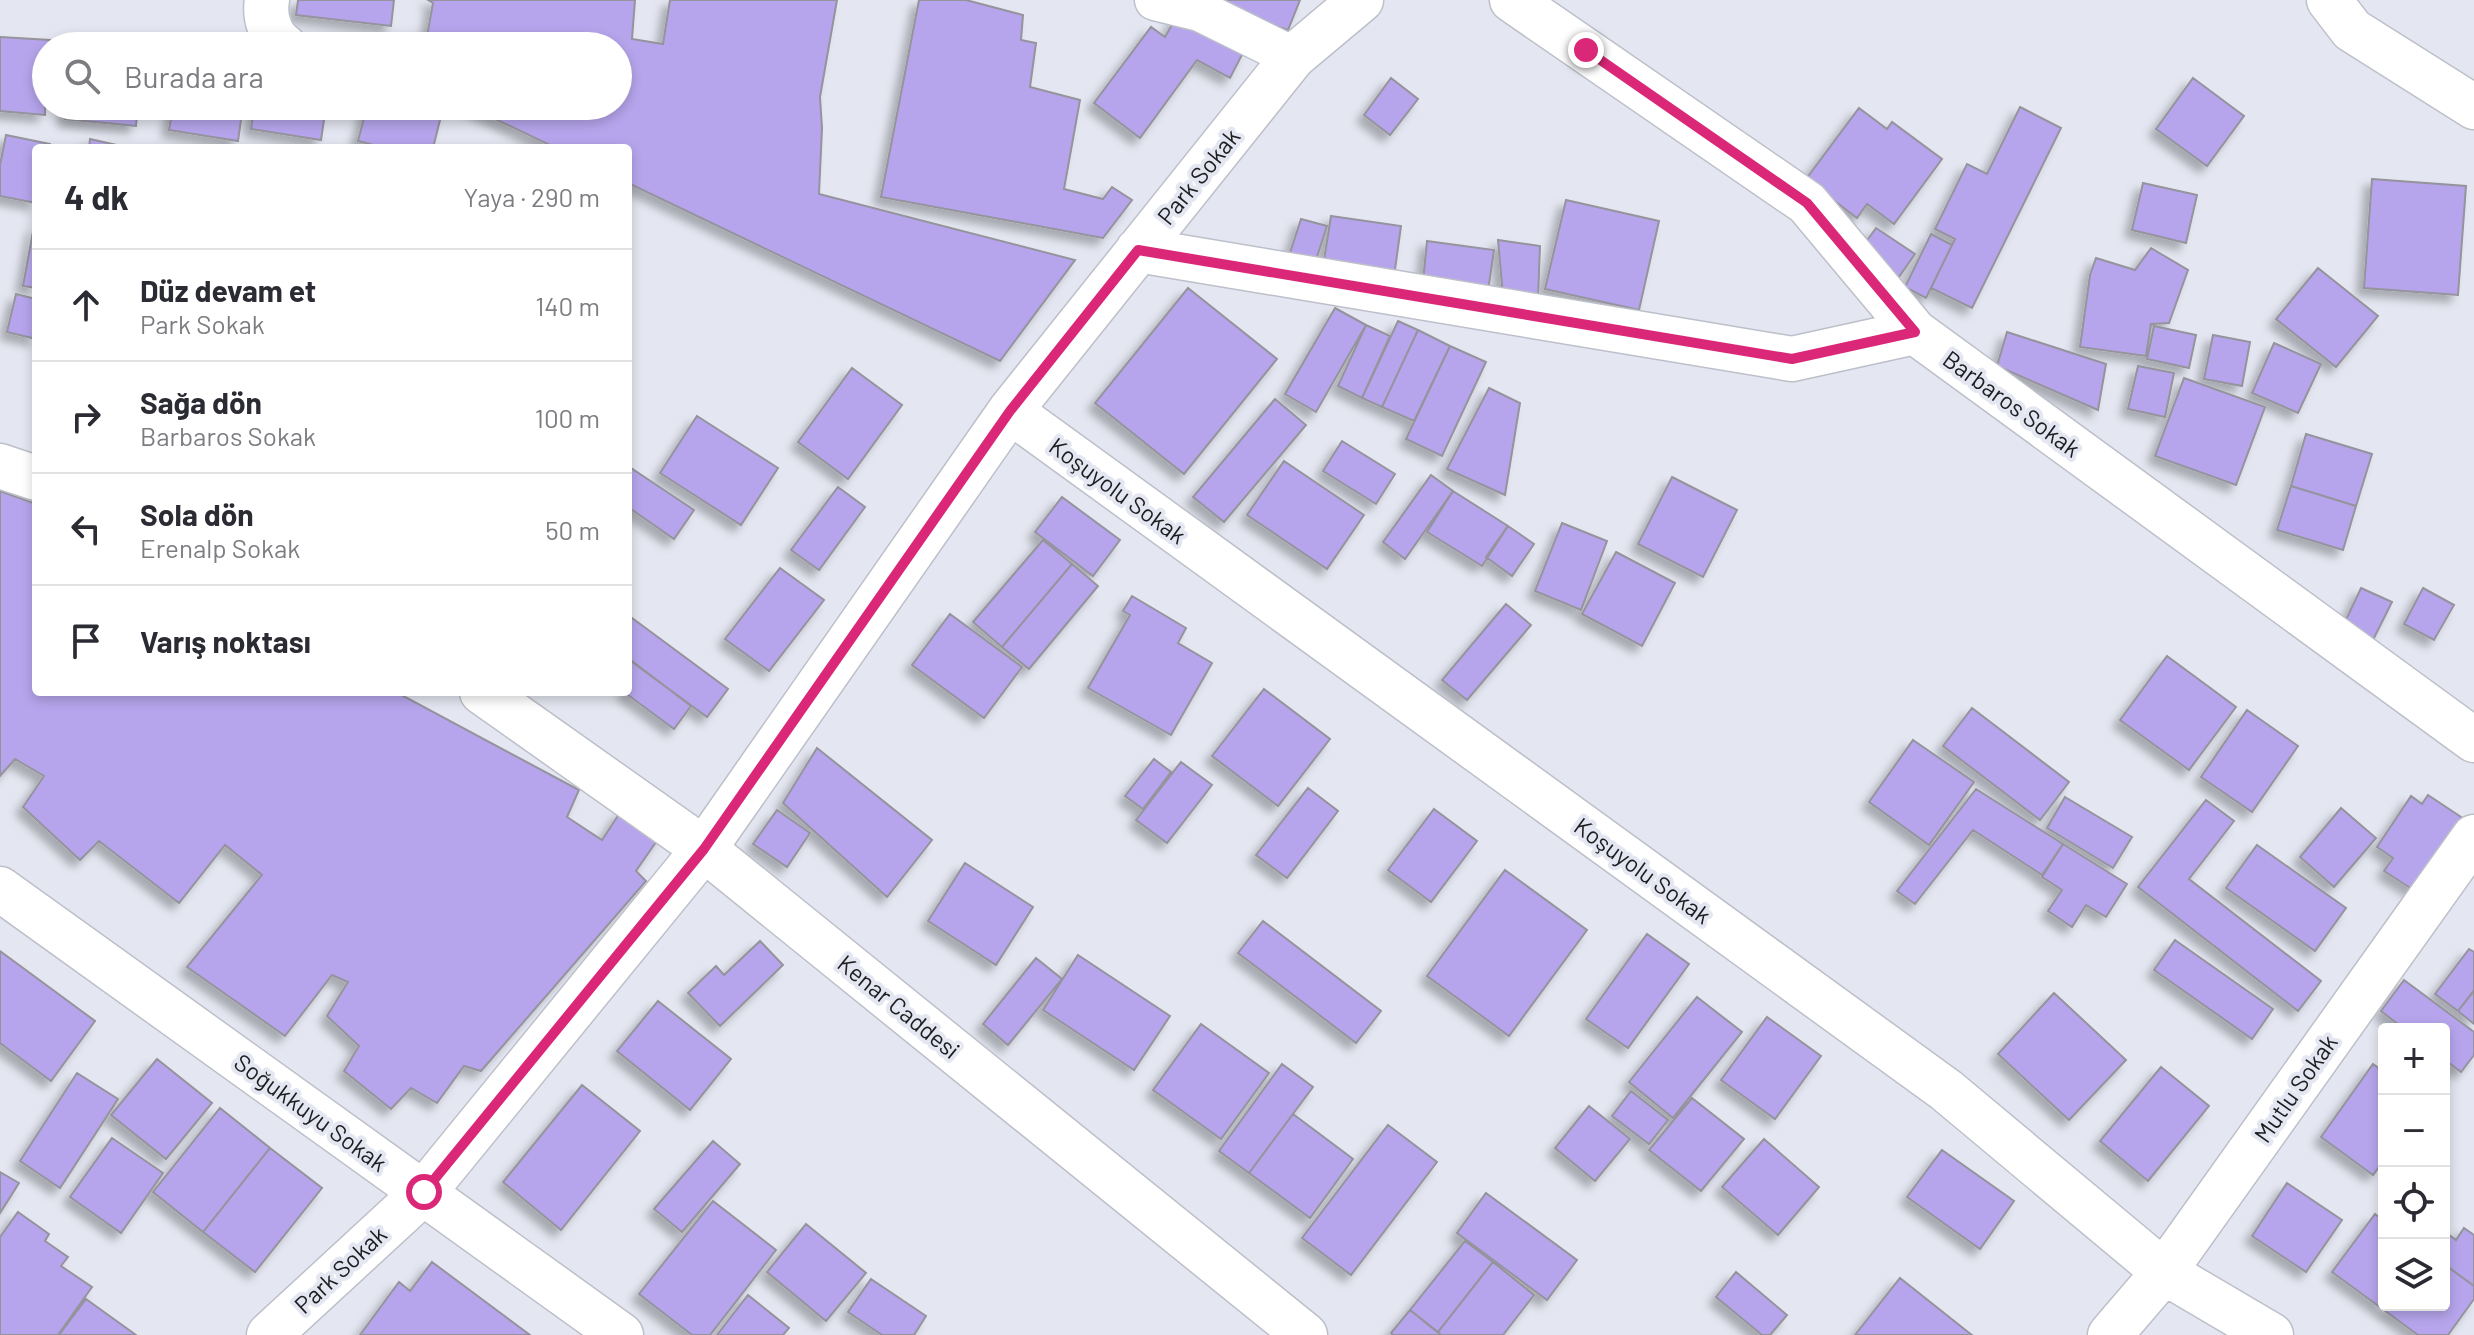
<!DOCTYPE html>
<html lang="tr">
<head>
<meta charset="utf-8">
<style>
	:root { --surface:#fff; --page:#f7f7f7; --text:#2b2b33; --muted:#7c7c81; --line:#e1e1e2 }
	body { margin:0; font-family:Barlow,sans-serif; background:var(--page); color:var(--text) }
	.controls { position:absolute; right:24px; bottom:24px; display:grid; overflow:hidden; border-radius:8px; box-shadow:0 4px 12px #0003 }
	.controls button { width:72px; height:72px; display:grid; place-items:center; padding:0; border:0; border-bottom:2px solid var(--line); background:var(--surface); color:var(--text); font:40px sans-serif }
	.stop { position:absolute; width:24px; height:24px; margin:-18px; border:6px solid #db2777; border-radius:50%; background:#fff }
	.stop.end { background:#db2777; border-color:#fff; box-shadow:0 2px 8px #0008 }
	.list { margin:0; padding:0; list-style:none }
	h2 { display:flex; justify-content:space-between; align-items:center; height:104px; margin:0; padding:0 32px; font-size:34px }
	h2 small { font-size:26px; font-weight:400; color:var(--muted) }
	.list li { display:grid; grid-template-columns:52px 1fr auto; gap:24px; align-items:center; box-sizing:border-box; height:112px; padding:0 32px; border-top:2px solid var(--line) }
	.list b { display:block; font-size:30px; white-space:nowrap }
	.list p { margin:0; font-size:26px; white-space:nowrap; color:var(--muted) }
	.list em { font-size:26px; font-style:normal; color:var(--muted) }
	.icon { flex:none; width:44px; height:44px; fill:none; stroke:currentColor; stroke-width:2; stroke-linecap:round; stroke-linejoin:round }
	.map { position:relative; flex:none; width:2474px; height:1335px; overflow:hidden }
	.search { position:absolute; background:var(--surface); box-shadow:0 4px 12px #0003; left:32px; top:32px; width:600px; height:88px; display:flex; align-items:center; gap:20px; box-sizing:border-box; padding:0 28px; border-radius:44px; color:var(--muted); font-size:30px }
	.panel { position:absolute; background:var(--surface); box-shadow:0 4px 12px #0003; left:32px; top:144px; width:600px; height:552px; border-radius:8px }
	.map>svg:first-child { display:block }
	.building { fill:#b6a5ec; stroke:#95939c; stroke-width:2; filter:url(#shadow) }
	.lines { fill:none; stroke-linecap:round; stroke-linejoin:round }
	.pedestrian-casing { stroke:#bdbfc9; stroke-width:43 }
	.minor-casing { stroke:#bdbfc9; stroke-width:47 }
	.tertiary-casing { stroke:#bdbfc9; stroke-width:47 }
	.secondary-casing { stroke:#bdbfc9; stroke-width:47 }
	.pedestrian { stroke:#fff; stroke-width:40 }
	.minor { stroke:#fff; stroke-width:44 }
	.tertiary { stroke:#fff; stroke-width:44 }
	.secondary { stroke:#fff; stroke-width:44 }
	.route { stroke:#db2777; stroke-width:10 }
	.labels { text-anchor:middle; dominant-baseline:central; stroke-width:8; stroke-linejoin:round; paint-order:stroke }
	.street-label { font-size:24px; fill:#1d1d21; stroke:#e4e7f1 }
</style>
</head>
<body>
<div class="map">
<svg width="2474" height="1335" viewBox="0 0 2474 1335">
	<defs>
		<filter id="shadow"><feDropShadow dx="-7" dy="7" stdDeviation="4" flood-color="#0004"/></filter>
	</defs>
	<rect width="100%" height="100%" fill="#e4e7f1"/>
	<path class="building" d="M298 0H394L391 26 296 15Z
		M428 0H635L632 39 663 44 670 0H837L820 97 822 128 819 194 1075 260 1000 361 628 183V148H556L468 106H618V46H429L426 42 433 3Z
		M919 0H966L1023 15 1021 40 1036 43 1030 87 1080 100 1064 189 1103 199 1112 187 1132 200 1103 238 881 197Z
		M1193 0H1300L1288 30Z
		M1178 14 1245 49 1230 78 1197 60 1140 138 1094 103 1151 27 1165 37Z
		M0 37 50 40V46H46L45 115 0 111Z
		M1391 78 1418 99 1390 135 1364 115Z
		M2193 78 2244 116 2207 166 2156 129Z
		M66 106H138L136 126 65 119Z
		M173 106H243L238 141 169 130Z
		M254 106H326L321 140 251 129Z
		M367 106 443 108 433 148H385L358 141Z
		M2020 107 2061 128 1972 308 1931 288 1955 239 1935 229 1967 164 1987 174Z
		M1859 108 1887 129 1892 122 1942 159 1894 224 1867 204 1857 218 1806 179Z
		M6 135 50 144 49 148H36V203L0 196V165Z
		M90 139 130 148H89Z
		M2372 179 2466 186 2458 295 2364 288Z
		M2143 183 2197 195 2186 243 2132 230Z
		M1566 200 1659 221 1639 310 1545 289Z
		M1331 216 1401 226 1393 284 1322 273Z
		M1301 219 1327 226 1316 260 1290 253Z
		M34 226H36V288L23 286Z
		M1876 228 1915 254 1894 284 1855 257Z
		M1931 234 1952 245 1926 298 1905 287Z
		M1498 240 1540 246 1538 299 1503 296Z
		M1427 241 1494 250 1488 291 1423 282Z
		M2151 248 2188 270 2169 323 2151 324 2146 356 2080 347 2090 275 2096 258 2135 270Z
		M2318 268 2378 316 2336 367 2276 319Z
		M1188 288 1277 359 1184 474 1095 403Z
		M16 294 36 299V339L7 332Z
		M1335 308 1366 325 1316 412 1285 394Z
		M1398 321 1418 330 1382 407 1362 398Z
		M1366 325 1390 336 1362 398 1338 386Z
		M2154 326 2196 335 2189 368 2147 359Z
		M1418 330 1450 346 1414 421 1382 407Z
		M2007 332 2106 364 2098 410 1997 366Z
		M2213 335 2250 342 2242 386 2204 379Z
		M2274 343 2321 364 2298 413 2252 393Z
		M1450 346 1486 362 1442 456 1406 439Z
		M2138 366 2174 373 2165 417 2128 409Z
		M852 368 902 405 848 479 798 442Z
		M2184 378 2265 407 2236 485 2155 456Z
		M1489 388 1520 403 1505 495 1447 469Z
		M1275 399 1306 425 1224 522 1193 497Z
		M697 416 778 468 741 525 660 473Z
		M2306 434 2372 454 2356 506 2291 486Z
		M1342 441 1395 474 1376 504 1323 471Z
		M1284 461 1364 515 1327 569 1247 515Z
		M628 466 694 510 674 539 628 507Z
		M1431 475 1453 491 1405 559 1383 542Z
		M1672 477 1737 510 1703 577 1638 544Z
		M2291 486 2356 506 2343 550 2277 530Z
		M838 487 865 507 819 570 791 550Z
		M0 491 36 504V692H396L579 790 567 817 602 840 621 811 663 832 636 871 646 881 481 1071 464 1066 437 1103 411 1088 391 1109 344 1071 359 1046 327 1016 348 982 332 975 285 1036 187 967 262 875 225 845 179 903 99 841 80 860 23 807 44 776 15 759 0 776Z
		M1453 491 1508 526 1482 566 1427 532Z
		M1062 497 1120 540 1093 576 1035 532Z
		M1562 523 1607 541 1581 610 1535 591Z
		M1508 526 1534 544 1512 576 1486 557Z
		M1043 540 1072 564 1002 647 973 622Z
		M1616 552 1675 583 1642 646 1582 614Z
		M1072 564 1098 586 1029 669 1002 647Z
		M780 568 824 600 769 671 725 639Z
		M2361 588 2392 602 2373 640 2343 626Z
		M2423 588 2454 605 2434 640 2404 624Z
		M1132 596 1186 628 1178 643 1212 663 1171 735 1088 688 1130 615 1123 611Z
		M1506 604 1531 625 1467 700 1442 680Z
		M950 614 1022 667 984 718 912 665Z
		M628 615 728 689 707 717 628 659Z
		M2167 656 2236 707 2189 770 2120 720Z
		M628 658 691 706 674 729 624 692H628Z
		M1264 689 1330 739 1278 806 1212 756Z
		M1972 708 2069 782 2040 820 1943 746Z
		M2247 710 2298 746 2252 812 2201 777Z
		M1913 740 1974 782 1929 845 1869 802Z
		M817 748 932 840 887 897 783 803Z
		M1154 759 1171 772 1143 809 1125 796Z
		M1181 762 1212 785 1167 843 1136 820Z
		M1308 788 1338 811 1287 878 1256 855Z
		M1976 789 2063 844 2042 875 1973 830 1915 904 1897 891Z
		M2428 795 2464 819 2415 891 2384 871 2393 858 2377 847 2411 796 2422 804Z
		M2065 797 2132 837 2113 868 2047 828Z
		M2206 800 2234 821 2189 879 2321 981 2298 1011 2138 887Z
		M2341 808 2376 838 2334 887 2300 857Z
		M1434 809 1477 841 1431 902 1388 870Z
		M777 810 810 833 787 867 753 844Z
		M2063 844 2127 884 2106 917 2086 905 2072 927 2048 911 2062 890 2042 877Z
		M2257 845 2346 908 2315 951 2226 888Z
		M965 863 1033 907 996 965 928 921Z
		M1505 870 1587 930 1509 1036 1427 976Z
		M1263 921 1381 1011 1356 1043 1238 953Z
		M1647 934 1689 964 1628 1048 1586 1019Z
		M2175 940 2273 1009 2252 1039 2154 970Z
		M760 941 783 965 720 1026 688 993 716 966 724 975Z
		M2469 949 2474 952V990L2458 1011 2435 994Z
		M0 951 95 1021 51 1081 0 1043Z
		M1078 955 1170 1016 1134 1070 1043 1010Z
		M1036 958 1062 979 1008 1045 983 1024Z
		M2404 980 2474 1032V1055L2461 1072 2444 1059V1029H2404L2381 1011Z
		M2474 991V1024L2458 1011Z
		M2054 993 2126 1060 2069 1120 1998 1054Z
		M1697 997 1742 1032 1673 1118 1629 1082Z
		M658 1001 731 1059 690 1110 617 1051Z
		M1767 1017 1821 1056 1775 1119 1721 1080Z
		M1201 1024 1269 1073 1221 1139 1153 1090Z
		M157 1059 212 1103 166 1159 111 1115Z
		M1282 1064 1313 1087 1249 1173 1219 1151Z
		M2373 1064 2384 1072V1160L2373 1175 2321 1137Z
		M2161 1067 2209 1106 2148 1181 2100 1141Z
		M77 1073 118 1099 60 1188 20 1161Z
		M582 1085 640 1131 561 1230 503 1182Z
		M1631 1091 1668 1120 1649 1144 1612 1116Z
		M1692 1098 1744 1139 1701 1191 1649 1150Z
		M1589 1106 1630 1139 1595 1181 1555 1148Z
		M220 1108 270 1148 203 1232 153 1192Z
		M1293 1114 1353 1159 1310 1218 1249 1173Z
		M1388 1125 1437 1162 1351 1275 1302 1238Z
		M112 1138 163 1173 121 1233 70 1197Z
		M1764 1139 1819 1187 1778 1235 1722 1187Z
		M713 1141 740 1164 682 1232 654 1209Z
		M270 1148 322 1188 255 1272 203 1232Z
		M1942 1150 2014 1201 1980 1249 1907 1197Z
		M0 1172 19 1183 0 1213Z
		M2287 1183 2342 1220 2306 1272 2252 1236Z
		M1486 1193 1577 1260 1547 1300 1457 1233Z
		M713 1201 776 1250 710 1335H692L639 1294Z
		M18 1212 49 1234 45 1241 68 1257 61 1266 92 1287 58 1335H0V1237Z
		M2375 1214 2384 1221V1305H2444V1264L2474 1286V1299L2448 1335H2418L2332 1272Z
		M806 1224 866 1273 826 1321 767 1272Z
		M2464 1228 2474 1235V1286L2444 1264V1231L2456 1240Z
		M1465 1241 1493 1262 1438 1332 1410 1310Z
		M432 1262 530 1335H360L399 1282 410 1291Z
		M1493 1262 1534 1295 1503 1335H1441L1438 1332Z
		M1736 1272 1787 1315 1770 1335H1762L1716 1297Z
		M1900 1278 1968 1332 1972 1335H1855Z
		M871 1279 926 1316 914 1335H882L848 1312Z
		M748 1295 789 1328 783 1335H717Z
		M86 1299 136 1335H59Z
		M1410 1310 1441 1335H1393L1391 1333Z"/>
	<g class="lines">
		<g class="pedestrian-casing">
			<path id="pedestrian" d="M1155 0 1200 11 1293 57"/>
		</g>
		<g class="minor-casing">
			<path id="minor" d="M267 0C264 16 270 37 284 46
				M1512 0 1807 203 1915 332 2474 740
				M2329 0 2352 30 2474 107
				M1138 250 1792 359 1915 332
				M1010 411 1946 1090 2164 1272 2271 1335
				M269 1335 424 1192 704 849 1010 411 1293 57 1361 0
				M2110 1335 2164 1272 2474 837"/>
		</g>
		<g class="tertiary-casing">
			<path id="tertiary" d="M0 889 621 1335"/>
		</g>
		<g class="secondary-casing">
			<path id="secondary" d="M0 466 36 478
				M482 692 704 849 1305 1335"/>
		</g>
		<use href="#pedestrian" class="pedestrian"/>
		<use href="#minor" class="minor"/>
		<use href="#tertiary" class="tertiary"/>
		<use href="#secondary" class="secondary"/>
	</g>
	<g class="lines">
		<path class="route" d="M424 1192 704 849 1010 411 1138 250 1792 359 1915 332 1807 203 1586 50"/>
	</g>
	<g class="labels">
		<g class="street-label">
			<text transform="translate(1198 176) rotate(-51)">Park Sokak</text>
			<text transform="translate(2012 403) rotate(36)">Barbaros Sokak</text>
			<text transform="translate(1118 490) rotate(36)">Koşuyolu Sokak</text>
			<text transform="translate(1643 870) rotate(36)">Koşuyolu Sokak</text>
			<text transform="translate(899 1006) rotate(39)">Kenar Caddesi</text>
			<text transform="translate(2295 1088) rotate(-55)">Mutlu Sokak</text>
			<text transform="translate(311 1112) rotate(36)">Soğukkuyu Sokak</text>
			<text transform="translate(340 1269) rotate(-43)">Park Sokak</text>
		</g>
	</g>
</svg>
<div class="controls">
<button>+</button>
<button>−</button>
<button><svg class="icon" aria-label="locate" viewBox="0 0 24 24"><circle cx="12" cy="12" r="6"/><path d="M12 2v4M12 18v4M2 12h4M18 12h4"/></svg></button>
<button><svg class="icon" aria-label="layers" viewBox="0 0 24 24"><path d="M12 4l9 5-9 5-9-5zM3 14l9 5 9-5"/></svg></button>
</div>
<div class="stop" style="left:424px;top:1192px"></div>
<div class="stop end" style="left:1586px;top:50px"></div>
<div class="search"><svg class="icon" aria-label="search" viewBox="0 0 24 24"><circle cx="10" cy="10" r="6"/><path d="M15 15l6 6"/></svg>Burada ara</div>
<section class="panel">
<h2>4 dk<small>Yaya · 290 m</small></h2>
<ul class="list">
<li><svg class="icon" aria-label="ahead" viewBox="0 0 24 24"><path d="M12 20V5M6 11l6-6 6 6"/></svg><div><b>Düz devam et</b><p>Park Sokak</p></div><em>140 m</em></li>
<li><svg class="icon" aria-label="right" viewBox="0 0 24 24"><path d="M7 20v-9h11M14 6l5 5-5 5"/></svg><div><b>Sağa dön</b><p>Barbaros Sokak</p></div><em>100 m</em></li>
<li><svg class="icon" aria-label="left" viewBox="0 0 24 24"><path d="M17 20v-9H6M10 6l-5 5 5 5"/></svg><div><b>Sola dön</b><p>Erenalp Sokak</p></div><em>50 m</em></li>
<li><svg class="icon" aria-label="arrive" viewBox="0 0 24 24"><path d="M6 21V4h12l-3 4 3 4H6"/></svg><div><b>Varış noktası</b></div></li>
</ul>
</section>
</div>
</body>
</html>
